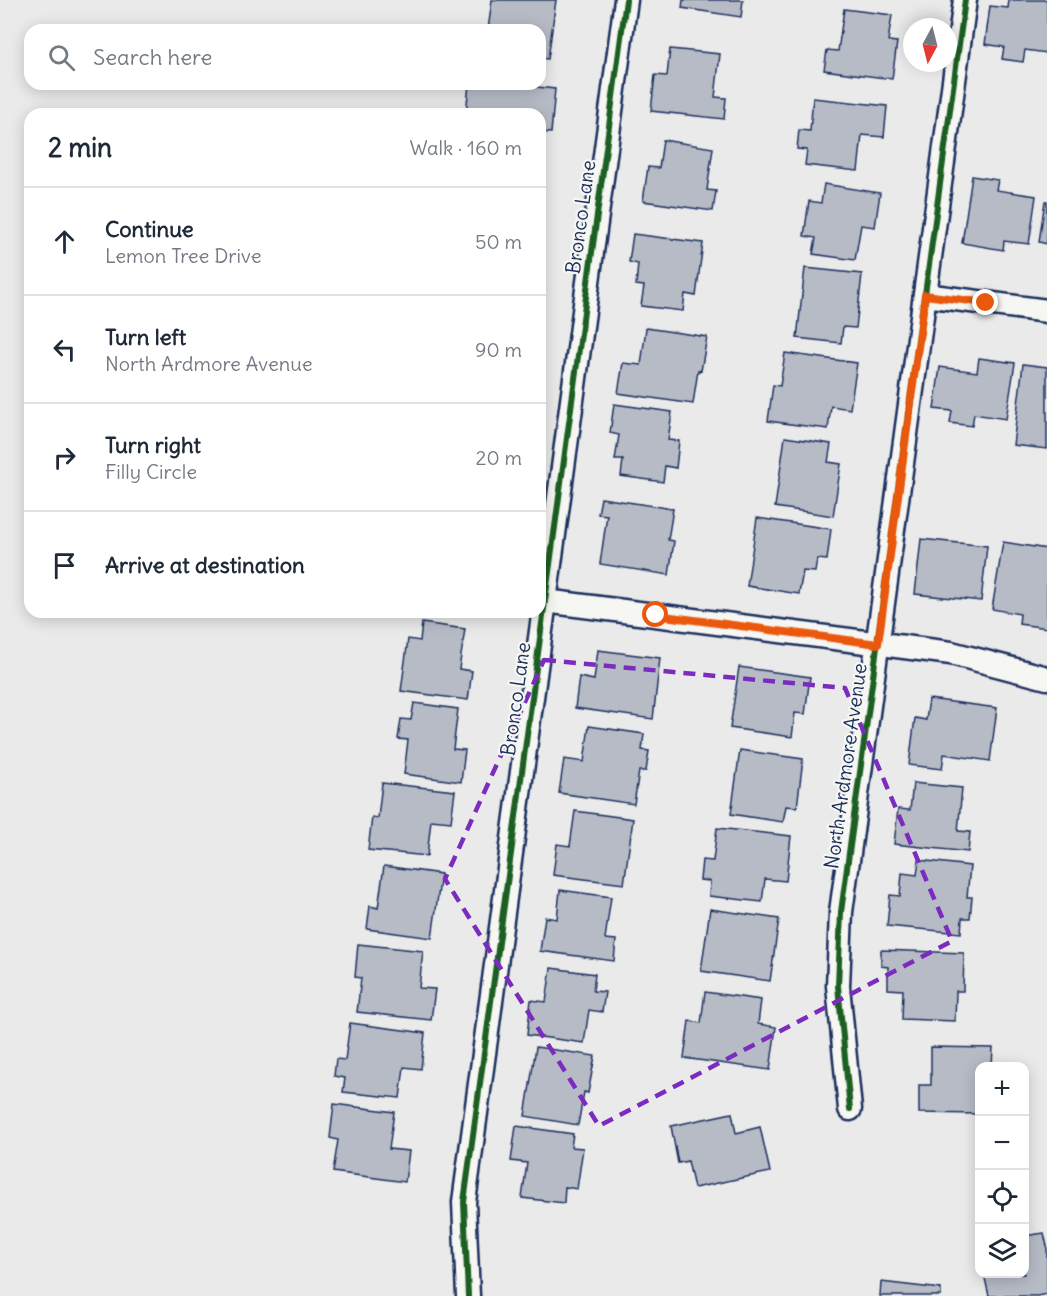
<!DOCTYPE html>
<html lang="en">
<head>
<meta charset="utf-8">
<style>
	:root { --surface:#fff; --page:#f6f6f7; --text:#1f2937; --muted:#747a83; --line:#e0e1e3 }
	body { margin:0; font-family:Delius,sans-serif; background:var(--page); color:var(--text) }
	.controls { position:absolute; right:18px; bottom:18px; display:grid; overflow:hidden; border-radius:12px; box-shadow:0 3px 15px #0003 }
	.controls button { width:54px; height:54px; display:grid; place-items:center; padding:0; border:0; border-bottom:2px solid var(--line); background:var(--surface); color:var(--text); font:30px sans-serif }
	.compass { position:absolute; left:903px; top:18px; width:54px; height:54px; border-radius:50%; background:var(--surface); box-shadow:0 3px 15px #0003; rotate:187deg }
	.stop { position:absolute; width:18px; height:18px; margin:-14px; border:4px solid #ea580c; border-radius:50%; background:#fff }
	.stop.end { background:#ea580c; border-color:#fff; box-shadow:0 2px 6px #0008 }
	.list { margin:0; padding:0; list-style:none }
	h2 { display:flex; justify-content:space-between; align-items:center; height:78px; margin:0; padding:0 24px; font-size:26px }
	h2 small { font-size:20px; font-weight:400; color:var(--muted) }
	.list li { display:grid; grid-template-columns:39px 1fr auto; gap:18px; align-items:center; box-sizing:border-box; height:108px; padding:0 24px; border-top:2px solid var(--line) }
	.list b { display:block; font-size:22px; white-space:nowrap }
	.list p { margin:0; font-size:20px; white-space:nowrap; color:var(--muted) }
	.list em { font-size:20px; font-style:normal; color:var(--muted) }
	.icon { flex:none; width:33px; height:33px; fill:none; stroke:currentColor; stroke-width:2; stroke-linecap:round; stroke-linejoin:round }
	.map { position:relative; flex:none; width:1047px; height:1296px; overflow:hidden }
	.search { position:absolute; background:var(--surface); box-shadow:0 3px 15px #0003; left:24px; top:24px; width:522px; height:66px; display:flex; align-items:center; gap:15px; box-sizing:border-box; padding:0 21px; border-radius:18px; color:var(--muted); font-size:22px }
	.panel { position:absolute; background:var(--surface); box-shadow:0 3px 15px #0003; left:24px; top:108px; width:522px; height:510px; border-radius:18px }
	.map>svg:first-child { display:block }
	.building { fill:#b6bbc6; stroke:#1b2f5e; stroke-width:1.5 }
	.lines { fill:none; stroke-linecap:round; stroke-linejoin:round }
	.minor-casing { stroke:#1b2f5e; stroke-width:27 }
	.minor { stroke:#f6f6f2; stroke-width:22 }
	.cycleway-casing { stroke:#f6f6f2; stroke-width:10 }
	.cycleway { stroke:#1b5e20; stroke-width:6 }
	.route { stroke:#ea580c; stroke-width:8 }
	.marked { fill:none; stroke:#7b2cbf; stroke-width:4.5; stroke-dasharray:12 8; stroke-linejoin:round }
	.labels { text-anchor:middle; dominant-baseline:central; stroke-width:4.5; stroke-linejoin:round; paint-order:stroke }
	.street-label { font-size:20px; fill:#1b2f5e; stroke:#f6f6f2 }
</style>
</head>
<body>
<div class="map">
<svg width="1047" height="1296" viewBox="0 0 1047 1296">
	<rect width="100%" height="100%" fill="#e9eae9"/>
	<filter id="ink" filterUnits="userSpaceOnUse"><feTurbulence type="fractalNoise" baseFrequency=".0167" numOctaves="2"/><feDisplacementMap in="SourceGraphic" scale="12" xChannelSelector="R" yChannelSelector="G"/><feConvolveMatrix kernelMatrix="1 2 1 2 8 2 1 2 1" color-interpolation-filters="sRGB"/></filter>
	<g filter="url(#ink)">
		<path class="building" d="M492 0H556L548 59 540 58V30H488Z
			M683 0H743L741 17 682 8Z
			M1009 0H1047V53L1025 50 1023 62 1002 59 1004 47 985 44 990 6 1008 8Z
			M844 9 892 15 888 41 897 42 892 79 824 70 827 50 838 51Z
			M670 49 720 54 715 97 726 98 724 119 651 111 655 75 667 76Z
			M469 84H510L555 89 551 133 540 132V114H466Z
			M813 98 887 106 884 137 862 135 858 171 805 165 807 150 797 149 799 130 810 131Z
			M663 140 713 148 707 190 716 191 713 211 643 201 648 167 659 168Z
			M972 176 998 180 996 190 1036 196 1029 244 1004 241 1003 250 962 243Z
			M824 184 880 193 875 227 861 225 855 260 813 254 816 238 804 236 809 201 821 203Z
			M1045 201H1047V244L1039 242Z
			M633 234 703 243 696 296 685 294 683 311 641 306 644 286 636 285 638 264 629 262Z
			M805 268 862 274 856 328 843 327 841 343 797 338Z
			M646 328 707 337 701 371 698 370 693 404 618 393 623 363 641 365Z
			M785 353 857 363 850 409 831 406 828 429 768 421 773 385 780 386Z
			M979 358 1015 363 1006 419 974 414 972 426 950 423 952 411 934 409 940 367 977 372Z
			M1023 364 1047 367V449L1013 445Z
			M614 404 672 412 668 440 679 441 676 468 665 466 663 482 621 476 623 460H615L619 435 610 433Z
			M785 437 831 444 828 462 841 464 833 516 775 507Z
			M601 498 673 509 668 540 674 541 669 575 600 564 607 515 598 514Z
			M757 518 831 529 827 560 817 559 815 572 803 571 799 594 747 586Z
			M921 539 987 546 981 601 915 594Z
			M1003 542 1047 549V628L1019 624 1020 614 992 609Z
			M422 623 465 629 459 669 472 671 468 700 401 691 408 639 420 641Z
			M598 650 660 658 653 719 575 708 579 677 594 680Z
			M739 667 810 677 805 714 795 713 792 737 730 728Z
			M929 699 997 708 990 761 944 754 942 769 909 765 915 718 926 720Z
			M414 703 458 709 453 749 465 750 461 782 404 774 408 740 398 739 401 719 411 720Z
			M589 726 644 734 642 750 649 751 646 771H639L634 804 559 793 564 759 584 762Z
			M740 750 803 759 797 807 786 806 783 822 731 814Z
			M382 783 455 791 451 822 431 820 427 856 368 850 372 817 378 818Z
			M913 783 962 788 958 831 970 832 968 852 894 844 898 809 910 810Z
			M575 811 633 819 624 884 553 875 557 844 570 846Z
			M717 828 791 836 786 881 765 879 762 902 709 896 710 881 700 880 702 860 713 861Z
			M919 860 970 866 967 897H972L970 918H962L961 933 887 926 890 895 900 896 902 873 917 875Z
			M384 866 441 874 432 938 367 929 370 906 378 908Z
			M560 890 611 897 605 939 616 940 614 961 540 951 545 917 557 919Z
			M710 909 779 919 770 981 701 971Z
			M358 944 423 951 419 988 435 989 431 1020 357 1012 361 978 355 977Z
			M881 950 964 953 963 991H956L955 1021 902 1019 903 990 888 989V967L881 966Z
			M551 968 595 974 593 991 605 992 602 1012 589 1010 584 1043 527 1035 531 1000 546 1002Z
			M705 992 761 1000 758 1024 776 1027 770 1070 684 1058 689 1021 701 1023Z
			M350 1023 425 1033 421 1069 404 1067 400 1098 343 1092 345 1078 334 1076 336 1059 345 1060Z
			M536 1047 595 1056 588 1093 584 1092 578 1125 525 1116Z
			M931 1047 993 1048 992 1066H980V1114L919 1113V1085H931Z
			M334 1104 394 1112 389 1149 409 1151 405 1182 333 1172 338 1140 330 1138Z
			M732 1113 736 1133 760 1127 770 1172 694 1188 688 1161 678 1163 671 1126Z
			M516 1126 573 1134 571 1147 583 1148 577 1189 565 1187 564 1203 522 1198 527 1163 511 1161Z
			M1044 1233 1047 1246V1294L1037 1296H989L984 1274H1024V1236Z
			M881 1282 941 1289V1296H880Z"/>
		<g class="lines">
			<g class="minor-casing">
				<path id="minor" d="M925 295 1047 311
					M545 601 951 653 1047 678
					M850 1109 838 986 841 912 965 0
					M468 1296 464 1202 626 0"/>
			</g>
			<use href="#minor" class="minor"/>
			<g class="cycleway-casing">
				<path id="cycleway" d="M850 1109 838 986 841 912 965 0
					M468 1296 464 1202 626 0"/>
			</g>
			<use href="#cycleway" class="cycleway"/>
		</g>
	</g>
	<g class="lines" filter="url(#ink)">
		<path class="route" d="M656 615 878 644 925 295 986 303"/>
	</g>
	<path class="marked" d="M544 660 845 688 952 941 599 1126 445 879Z"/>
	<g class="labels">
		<g class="street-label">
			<text transform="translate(580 217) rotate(-82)">Bronco Lane</text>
			<text transform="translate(515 699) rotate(-82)">Bronco Lane</text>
			<text transform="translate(845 766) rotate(-82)">North Ardmore Avenue</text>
		</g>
	</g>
</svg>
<div class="controls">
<button>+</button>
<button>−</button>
<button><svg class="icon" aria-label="locate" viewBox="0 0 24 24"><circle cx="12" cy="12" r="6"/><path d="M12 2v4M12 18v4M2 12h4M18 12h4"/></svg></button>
<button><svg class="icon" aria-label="layers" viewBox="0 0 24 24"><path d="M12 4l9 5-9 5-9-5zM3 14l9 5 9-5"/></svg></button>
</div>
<svg class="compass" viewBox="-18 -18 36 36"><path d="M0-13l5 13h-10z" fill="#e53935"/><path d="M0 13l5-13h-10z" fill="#747a83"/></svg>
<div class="stop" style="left:656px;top:615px"></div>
<div class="stop end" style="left:986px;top:303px"></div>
<div class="search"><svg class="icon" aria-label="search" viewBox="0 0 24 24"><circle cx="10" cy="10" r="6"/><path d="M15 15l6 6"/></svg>Search here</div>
<section class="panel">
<h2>2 min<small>Walk · 160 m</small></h2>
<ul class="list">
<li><svg class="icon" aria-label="ahead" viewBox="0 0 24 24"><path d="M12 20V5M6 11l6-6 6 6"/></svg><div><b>Continue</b><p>Lemon Tree Drive</p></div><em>50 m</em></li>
<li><svg class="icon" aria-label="left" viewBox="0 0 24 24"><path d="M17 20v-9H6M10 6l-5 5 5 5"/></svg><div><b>Turn left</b><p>North Ardmore Avenue</p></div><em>90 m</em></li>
<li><svg class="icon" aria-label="right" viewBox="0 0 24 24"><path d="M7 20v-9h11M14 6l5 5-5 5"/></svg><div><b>Turn right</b><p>Filly Circle</p></div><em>20 m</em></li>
<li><svg class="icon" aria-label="arrive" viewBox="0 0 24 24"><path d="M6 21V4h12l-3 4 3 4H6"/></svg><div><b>Arrive at destination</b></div></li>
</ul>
</section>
</div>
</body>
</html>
